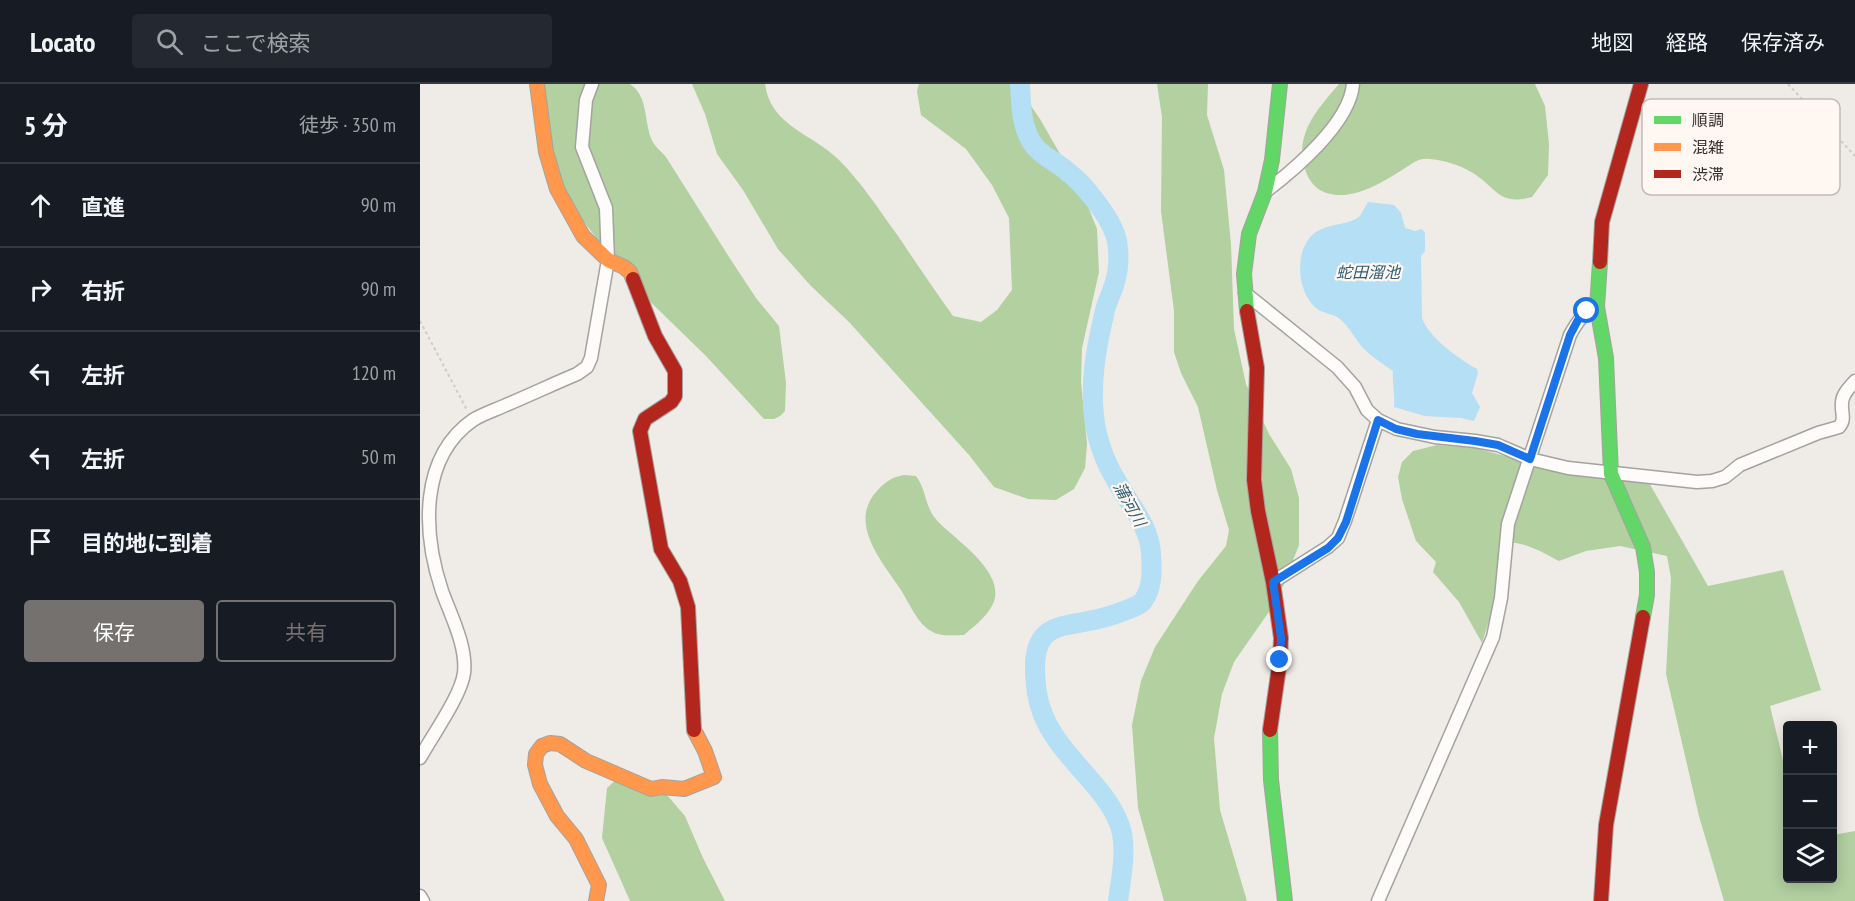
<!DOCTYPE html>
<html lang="ja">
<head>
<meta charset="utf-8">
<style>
	:root { --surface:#171b24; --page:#242831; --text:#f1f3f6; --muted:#9ea1a6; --line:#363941; --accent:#75716e }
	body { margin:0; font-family:"PT Sans Narrow","Noto Sans JP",sans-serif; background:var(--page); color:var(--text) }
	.controls { position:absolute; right:18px; bottom:18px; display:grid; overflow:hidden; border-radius:6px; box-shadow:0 3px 15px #0003 }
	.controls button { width:54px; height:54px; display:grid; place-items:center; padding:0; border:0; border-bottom:2px solid var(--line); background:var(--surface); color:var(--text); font:30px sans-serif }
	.stop { position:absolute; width:18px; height:18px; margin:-14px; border:4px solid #1a73e8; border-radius:50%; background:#fff }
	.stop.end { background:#1a73e8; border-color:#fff; box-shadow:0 2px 6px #0008 }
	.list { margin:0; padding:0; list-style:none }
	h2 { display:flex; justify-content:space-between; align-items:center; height:78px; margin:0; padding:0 24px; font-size:26px }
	h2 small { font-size:20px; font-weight:400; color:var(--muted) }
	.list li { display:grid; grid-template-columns:39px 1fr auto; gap:18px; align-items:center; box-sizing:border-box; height:84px; padding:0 24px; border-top:2px solid var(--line) }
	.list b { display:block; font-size:22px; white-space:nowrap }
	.list em { font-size:20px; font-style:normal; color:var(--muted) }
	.actions { display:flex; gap:12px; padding:18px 24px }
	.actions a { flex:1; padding:14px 0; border:2px solid var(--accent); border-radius:6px; text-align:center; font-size:21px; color:var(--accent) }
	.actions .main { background:var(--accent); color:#fff }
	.icon { flex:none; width:33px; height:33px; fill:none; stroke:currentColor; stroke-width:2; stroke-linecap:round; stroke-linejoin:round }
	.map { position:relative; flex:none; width:1435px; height:817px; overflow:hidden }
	header { display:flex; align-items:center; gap:36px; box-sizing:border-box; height:84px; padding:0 30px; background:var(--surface); border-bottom:2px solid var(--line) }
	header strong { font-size:28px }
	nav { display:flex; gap:33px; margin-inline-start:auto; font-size:21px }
	.search { width:420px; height:54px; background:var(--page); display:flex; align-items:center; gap:15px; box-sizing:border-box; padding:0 21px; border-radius:6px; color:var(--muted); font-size:22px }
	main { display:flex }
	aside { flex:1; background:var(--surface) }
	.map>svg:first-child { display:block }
	.forest { fill:#b2d0a0 }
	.water { fill:#b4dff4 }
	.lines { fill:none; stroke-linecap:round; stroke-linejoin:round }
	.river { stroke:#b4dff4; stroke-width:20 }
	.street-casing { stroke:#a5a29f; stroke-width:15 }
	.fast-casing { stroke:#a5a29f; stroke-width:16 }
	.slow-casing { stroke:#a5a29f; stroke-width:16 }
	.jam-casing { stroke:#a5a29f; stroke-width:16 }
	.path { stroke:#cdccca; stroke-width:2; stroke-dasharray:3 3; stroke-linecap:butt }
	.street { stroke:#fdfcfb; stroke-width:12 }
	.fast { stroke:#63d668; stroke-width:14 }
	.slow { stroke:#ff974d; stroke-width:14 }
	.jam { stroke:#b3261e; stroke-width:14 }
	.route { stroke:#1a73e8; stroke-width:8 }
	.labels { text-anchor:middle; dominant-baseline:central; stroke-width:4.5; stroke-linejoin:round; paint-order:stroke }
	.water-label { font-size:16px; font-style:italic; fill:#2e5e75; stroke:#fff8f2 }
	.key { fill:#fff8f2; stroke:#c2bcb7; stroke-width:1.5 }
	.key-label { font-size:16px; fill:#33302d }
</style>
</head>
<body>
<header>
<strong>Locato</strong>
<div class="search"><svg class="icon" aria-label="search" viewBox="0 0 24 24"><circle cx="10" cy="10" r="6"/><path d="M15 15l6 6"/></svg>ここで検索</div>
<nav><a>地図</a><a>経路</a><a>保存済み</a></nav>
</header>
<main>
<aside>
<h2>5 分<small>徒歩 · 350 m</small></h2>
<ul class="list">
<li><svg class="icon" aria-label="ahead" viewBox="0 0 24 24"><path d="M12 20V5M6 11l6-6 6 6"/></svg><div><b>直進</b></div><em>90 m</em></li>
<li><svg class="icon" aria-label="right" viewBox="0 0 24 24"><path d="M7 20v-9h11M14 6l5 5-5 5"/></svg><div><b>右折</b></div><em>90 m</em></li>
<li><svg class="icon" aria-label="left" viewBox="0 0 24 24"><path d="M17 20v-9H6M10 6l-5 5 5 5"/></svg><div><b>左折</b></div><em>120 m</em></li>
<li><svg class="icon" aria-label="left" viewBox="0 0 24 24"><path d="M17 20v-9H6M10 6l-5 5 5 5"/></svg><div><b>左折</b></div><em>50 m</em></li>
<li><svg class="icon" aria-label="arrive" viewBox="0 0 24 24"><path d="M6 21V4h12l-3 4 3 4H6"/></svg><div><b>目的地に到着</b></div></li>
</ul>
<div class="actions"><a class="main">保存</a><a>共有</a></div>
</aside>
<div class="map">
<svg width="1435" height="817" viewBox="0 0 1435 817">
	<rect width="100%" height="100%" fill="#efebe6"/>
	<path class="forest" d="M122 0H210C228 12 224 36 231 54 233 61 241 67 246 73L309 173 336 214 359 242 366 299 365 327 360 332 354 335H344L286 272 211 199 161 134 137 98Z
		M272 0H345C351 43 392 49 419 76 442 99 459 126 478 152 496 179 514 205 533 232L561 238 577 226 592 206 589 134 572 101 546 65 501 31 497 7 499 0H596L620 35 663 110 677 145 679 188 662 264 661 298 667 360 665 384 654 405 636 416 608 415 574 403 549 371 429 238 390 201 358 165 323 106 297 70 285 30Z
		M737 0H788L787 31 804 86 811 161 814 245 826 300 849 350 871 385 879 414V461L858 515 814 578 802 610 794 654 800 726 827 817H744L718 724 712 641 721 597 735 563 778 497 806 462 809 446 797 406 778 323 761 289 754 268V227L741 127 742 33Z
		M919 0H1115L1125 22 1129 60 1128 91 1112 113C1078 122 1077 104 1053 89 1040 81 1024 76 1009 75 998 74 994 79 985 84 963 98 931 119 904 108 894 104 888 95 885 85 874 49 898 25 919 0Z
		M1017 361 1055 364 1162 393 1228 397 1288 502 1363 486 1401 606 1350 622 1367 693 1368 794H1412L1413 751 1435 747V817H1304L1279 732 1246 590 1251 494 1247 472 1200 462 1166 467 1139 477C1120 467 1104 457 1082 458L1075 517 1062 559 1039 518 1013 488 1016 478 996 457 982 415 978 393 982 378 993 367Z
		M484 391 496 392C506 405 505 422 515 434 520 441 529 447 535 453 553 469 589 498 570 525 563 536 553 543 544 551 534 551 520 553 511 547 498 540 489 519 481 506 463 479 427 439 457 407 465 398 472 393 484 391Z
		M198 694 247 711 265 732 283 774 305 817H210L182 754 187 704Z"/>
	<path class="water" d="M948 118 974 121 981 129 985 144 995 147 1002 145 1005 149V167L1001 172 1002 234C1008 253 1039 275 1057 285L1058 289 1052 309 1060 323 1054 337 1041 334 1005 332 974 323C975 310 972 299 973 287 963 280 952 273 943 264 935 255 929 242 920 235 913 229 902 230 895 223 876 206 874 163 896 148 908 140 924 141 936 135L940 132Z"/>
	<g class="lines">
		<path class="river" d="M600 0C601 21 601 48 617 65 626 74 639 80 648 88 664 100 689 132 695 150 700 164 699 185 695 198 692 209 686 219 684 231 676 264 670 298 674 332 676 354 685 378 696 396 709 420 730 442 731 470 732 485 733 504 723 517 718 523 708 525 701 528 648 550 605 524 617 609 626 669 690 698 702 749 706 771 701 795 698 817"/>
		<g class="street-casing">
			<path id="street" d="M845 108C874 86 930 39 933 0
				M825 209 917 283 935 303 947 326 958 336 977 345 1015 353 1055 357 1078 361 1110 375 1148 384 1277 398 1292 397 1305 393 1320 381 1398 349 1419 343C1426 335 1421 329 1422 319 1422 310 1430 303 1435 297
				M853 498 908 463 918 454 925 437 958 336
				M0 674C12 652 41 612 44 589 47 562 31 532 22 507 2 447 0 373 53 336 63 330 75 326 86 321 110 311 133 300 157 290L167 283 171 274 188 176 186 124 162 63 166 16 172 0
				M0 812 3 817
				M958 817 1073 553 1081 514 1088 440 1150 251C1157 238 1163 229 1177 223"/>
		</g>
		<g class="fast-casing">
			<path id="fast" d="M1180 178 1177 223 1186 274 1191 390 1223 463 1227 488V511L1223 533
				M827 227 824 190 829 150 845 108 852 76 860 0
				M850 646 851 696 865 817"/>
		</g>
		<g class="slow-casing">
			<path id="slow" d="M117 0 126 68 137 105 163 152 188 176 204 183 210 188 213 195
				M176 817 179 801 156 755 137 732 120 700 115 681 116 670 122 662 130 659 140 660 166 677 231 705 242 703 264 705 294 693 285 667 274 646"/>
		</g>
		<g class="jam-casing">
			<path id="jam" d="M1180 178 1182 138 1221 0
				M213 195 235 252 255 287V312L251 318 225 335 220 347 241 465 260 497 268 523 274 646
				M827 227 837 284 834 396 838 427 853 498 861 554 860 576 850 646
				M1181 817 1186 741 1223 533"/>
		</g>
		<path class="path" d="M1368 0 1435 72
			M0 237 47 326"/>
		<use href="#street" class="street"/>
		<use href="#fast" class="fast"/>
		<use href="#slow" class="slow"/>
		<use href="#jam" class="jam"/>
	</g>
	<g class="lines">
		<path class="route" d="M860 576 861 554 853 498 908 464 918 454 926 438 958 336 976 345 997 350 1055 357 1078 361 1110 375 1150 251 1158 236 1167 227"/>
	</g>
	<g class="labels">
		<g class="water-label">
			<text x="948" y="188">蛇田溜池</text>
			<text transform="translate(710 420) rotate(61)">蒲河川</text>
		</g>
	</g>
	<rect x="1222" y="15" width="198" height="96" rx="9" class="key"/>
	<rect x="1234" y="32" width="27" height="8" fill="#63d668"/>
	<rect x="1234" y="59" width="27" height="8" fill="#ff974d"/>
	<rect x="1234" y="86" width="27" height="8" fill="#b3261e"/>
	<g class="key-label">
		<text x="1272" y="42">順調</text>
		<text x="1272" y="69">混雑</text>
		<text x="1272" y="96">渋滞</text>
	</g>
</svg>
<div class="controls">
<button>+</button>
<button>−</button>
<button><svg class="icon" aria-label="layers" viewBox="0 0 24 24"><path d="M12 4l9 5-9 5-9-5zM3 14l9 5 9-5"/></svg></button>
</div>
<div class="stop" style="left:1167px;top:227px"></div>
<div class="stop end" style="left:860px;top:576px"></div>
</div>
</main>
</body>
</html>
